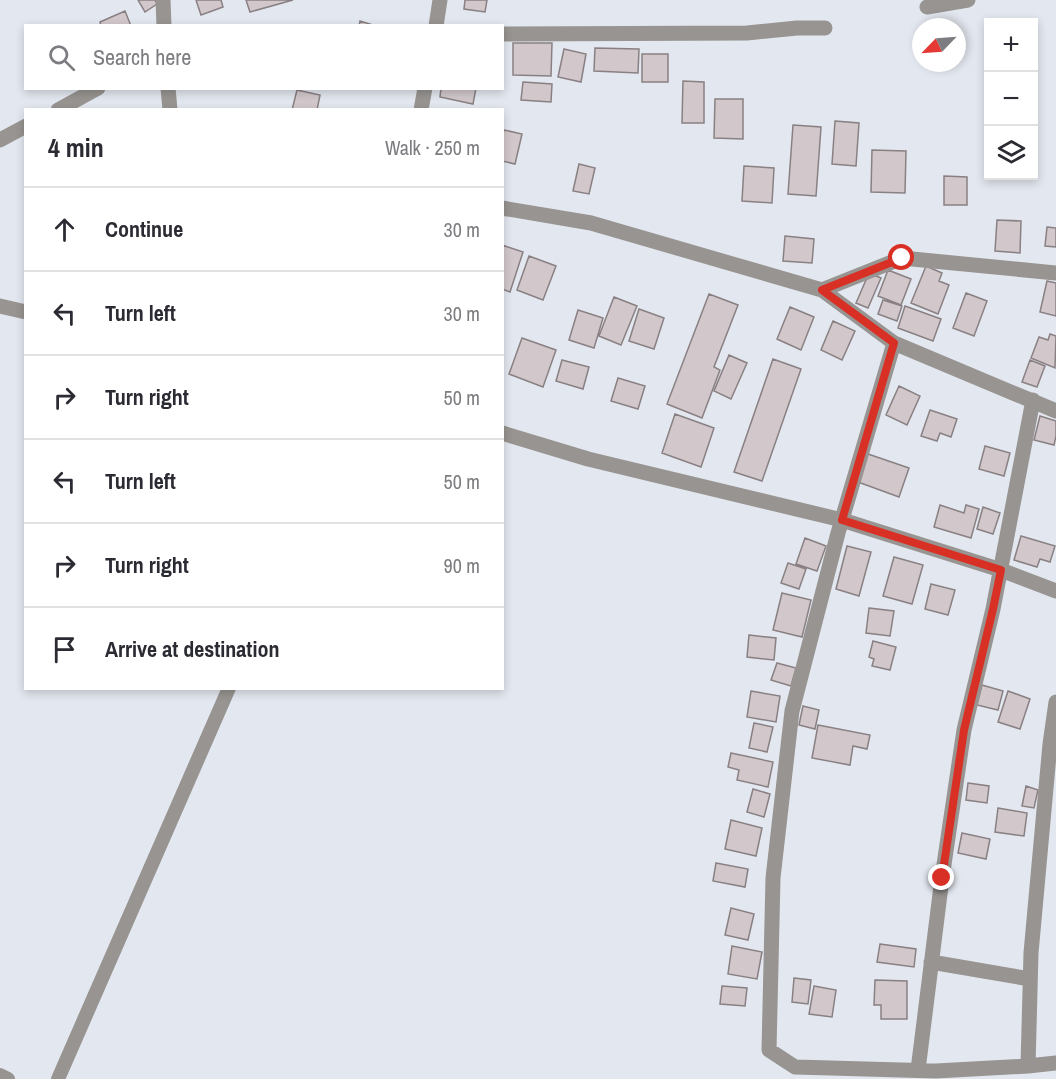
<!DOCTYPE html>
<html lang="en">
<head>
<meta charset="utf-8">
<style>
	:root { --surface:#fff; --page:#f2f2f3; --text:#2b2b33; --muted:#7c7c81; --line:#e1e1e2 }
	body { margin:0; font-family:"Archivo Narrow",sans-serif; background:var(--page); color:var(--text) }
	.controls { position:absolute; right:18px; top:18px; display:grid; overflow:hidden; border-radius:0px; box-shadow:0 3px 9px #0003 }
	.controls button { width:54px; height:54px; display:grid; place-items:center; padding:0; border:0; border-bottom:2px solid var(--line); background:var(--surface); color:var(--text); font:30px sans-serif }
	.compass { position:absolute; left:912px; top:18px; width:54px; height:54px; border-radius:50%; background:var(--surface); box-shadow:0 3px 9px #0003; rotate:245deg }
	.stop { position:absolute; width:18px; height:18px; margin:-14px; border:4px solid #d93025; border-radius:50%; background:#fff }
	.stop.end { background:#d93025; border-color:#fff; box-shadow:0 2px 6px #0008 }
	.list { margin:0; padding:0; list-style:none }
	h2 { display:flex; justify-content:space-between; align-items:center; height:78px; margin:0; padding:0 24px; font-size:26px }
	h2 small { font-size:20px; font-weight:400; color:var(--muted) }
	.list li { display:grid; grid-template-columns:39px 1fr auto; gap:18px; align-items:center; box-sizing:border-box; height:84px; padding:0 24px; border-top:2px solid var(--line) }
	.list b { display:block; font-size:22px; white-space:nowrap }
	.list em { font-size:20px; font-style:normal; color:var(--muted) }
	.icon { flex:none; width:33px; height:33px; fill:none; stroke:currentColor; stroke-width:2; stroke-linecap:round; stroke-linejoin:round }
	.map { position:relative; flex:none; width:1056px; height:1079px; overflow:hidden }
	.search { position:absolute; background:var(--surface); box-shadow:0 3px 9px #0003; left:24px; top:24px; width:480px; height:66px; display:flex; align-items:center; gap:15px; box-sizing:border-box; padding:0 21px; border-radius:0px; color:var(--muted); font-size:22px }
	.panel { position:absolute; background:var(--surface); box-shadow:0 3px 9px #0003; left:24px; top:108px; width:480px; height:582px; border-radius:0px }
	.map>svg:first-child { display:block }
	.building { fill:#d2c8cb; stroke:#898083; stroke-width:1.5 }
	.lines { fill:none; stroke-linecap:round; stroke-linejoin:round }
	.service { stroke:#979491; stroke-width:14 }
	.minor { stroke:#979491; stroke-width:15 }
	.route { stroke:#d93025; stroke-width:8 }
</style>
</head>
<body>
<div class="map">
<svg width="1056" height="1079" viewBox="0 0 1056 1079">
	<rect width="100%" height="100%" fill="#e3e7ef"/>
	<path class="building" d="M138 0H155L157 4 145 12Z
		M196 0H221L223 7 201 15Z
		M246 0H293L250 12Z
		M465 0H487L485 12 464 9Z
		M125 11 131 26H101L100 22Z
		M360 21 376 26H359Z
		M513 43H552L551 76 513 75Z
		M595 48 639 49 638 73 594 71Z
		M564 49 586 54 581 82 558 77Z
		M642 54H668V82H642Z
		M683 81 704 82V123H682Z
		M523 82 552 84 551 102 521 100Z
		M441 88H476L473 104 440 97Z
		M297 90 320 95 317 110H292Z
		M715 99H743V139L714 138Z
		M835 121 859 123 856 166 832 164Z
		M793 125 821 127 816 196 788 194Z
		M504 130 522 134 515 164 502 161V137Z
		M872 150 906 151 905 193 871 192Z
		M579 164 595 168 589 194 573 191Z
		M744 166 774 168 772 203 742 201Z
		M944 176 967 177V205H944Z
		M997 220 1021 221 1020 253 995 251Z
		M1047 227 1056 228V247L1045 246Z
		M785 236 814 239 812 263 783 261Z
		M502 245 523 252 510 292 502 289Z
		M529 256 556 266 543 300 517 290Z
		M926 266 942 273 939 281 949 285 938 314 911 303Z
		M888 270 911 279 901 305 878 296Z
		M869 273 881 278 868 308 856 303Z
		M1047 281 1056 283V316L1040 312Z
		M966 293 987 301 974 336 953 328Z
		M709 294 738 305 714 367 720 370 702 418 667 404Z
		M614 297 637 306 621 345 599 336Z
		M883 300 902 306 897 321 878 314Z
		M905 306 941 319 933 341 898 328Z
		M790 307 814 317 801 350 777 339Z
		M639 309 664 318 654 349 629 341Z
		M578 310 603 318 594 348 569 340Z
		M833 321 855 331 842 360 821 350Z
		M1050 334 1056 336 1055 368 1031 358 1039 337 1048 340Z
		M522 338 556 350 543 387 509 374Z
		M729 355 747 363 731 399 714 391Z
		M773 359 801 369 762 481 734 472Z
		M562 360 589 367 583 389 556 381Z
		M1030 360 1045 366 1037 387 1022 382Z
		M618 378 645 386 638 409 611 401Z
		M899 386 920 396 907 425 886 415Z
		M930 410 957 419 951 437 940 433 937 441 921 436Z
		M675 414 714 428 701 467 662 453Z
		M1040 416 1056 421V436L1054 445 1034 440Z
		M985 446 1010 453 1004 476 979 469Z
		M868 454 909 468 899 497 858 482Z
		M940 505 964 513 966 505 979 509 971 538 934 527Z
		M983 507 1000 513 993 534 977 529Z
		M1021 536 1055 546 1050 562 1040 559 1037 567 1014 560Z
		M805 538 826 546 817 571 796 564Z
		M847 546 871 552 859 596 836 589Z
		M894 557 923 565 912 604 883 596Z
		M788 563 806 569 799 589 781 583Z
		M931 584 955 590 948 615 925 609Z
		M782 593 811 600 802 637 773 630Z
		M869 608 894 611 890 636 866 633Z
		M749 635 776 638 774 660 747 657Z
		M873 641 896 647 890 670 872 666 874 659 869 657Z
		M777 663 796 668 791 686 771 680Z
		M982 685 1003 691 998 710 977 705Z
		M751 691 780 696 776 722 747 717Z
		M1008 691 1030 699 1020 729 998 722Z
		M803 706 819 710 815 729 799 725Z
		M754 723 773 727 767 752 749 748Z
		M818 725 870 735 867 749 853 746 850 765 812 758Z
		M731 753 773 762 768 787 737 780 739 770 728 767Z
		M968 783 989 786 987 803 966 800Z
		M1026 786 1038 790 1034 808 1022 806Z
		M753 789 770 794 764 817 747 812Z
		M998 808 1027 813 1024 836 995 832Z
		M731 820 762 828 756 856 725 849Z
		M962 833 990 839 986 859 958 853Z
		M716 863 748 869 745 887 713 881Z
		M731 908 754 914 748 940 725 935Z
		M880 944 916 949 914 967 877 962Z
		M732 946 762 952 757 979 728 974Z
		M794 978 811 980 808 1004 792 1002Z
		M875 980 907 981V1019H881V1005H874Z
		M722 986 747 988 745 1006 720 1004Z
		M814 986 836 990 832 1017 809 1014Z"/>
	<g class="lines">
		<path class="service" d="M0 1075 8 1079
			M58 1079 229 688"/>
		<path class="minor" d="M163 0 164 26
			M927 7 968 0
			M436 26 440 0
			M502 34 747 33 797 28H825
			M168 88 170 110
			M58 110 98 88
			M421 110 425 88
			M0 140 26 126
			M502 208 591 223 822 290 894 343 1056 411
			M822 290 902 258 1056 273
			M0 306 26 312
			M894 343 838 533 792 711 773 878 769 1050 795 1067 936 1071 1028 1066 1056 1063
			M502 433 588 459 842 520 1001 570 1056 591
			M931 962 1030 979
			M1028 1066 1031 953 1050 744 1056 702
			M918 1070 942 878 964 730 993 609 1033 400"/>
	</g>
	<g class="lines">
		<path class="route" d="M902 258 822 290 894 343 842 520 1001 570 993 609 964 730 942 878"/>
	</g>
</svg>
<div class="controls">
<button>+</button>
<button>−</button>
<button><svg class="icon" aria-label="layers" viewBox="0 0 24 24"><path d="M12 4l9 5-9 5-9-5zM3 14l9 5 9-5"/></svg></button>
</div>
<svg class="compass" viewBox="-18 -18 36 36"><path d="M0-13l5 13h-10z" fill="#e53935"/><path d="M0 13l5-13h-10z" fill="#7c7c81"/></svg>
<div class="stop" style="left:902px;top:258px"></div>
<div class="stop end" style="left:942px;top:878px"></div>
<div class="search"><svg class="icon" aria-label="search" viewBox="0 0 24 24"><circle cx="10" cy="10" r="6"/><path d="M15 15l6 6"/></svg>Search here</div>
<section class="panel">
<h2>4 min<small>Walk · 250 m</small></h2>
<ul class="list">
<li><svg class="icon" aria-label="ahead" viewBox="0 0 24 24"><path d="M12 20V5M6 11l6-6 6 6"/></svg><div><b>Continue</b></div><em>30 m</em></li>
<li><svg class="icon" aria-label="left" viewBox="0 0 24 24"><path d="M17 20v-9H6M10 6l-5 5 5 5"/></svg><div><b>Turn left</b></div><em>30 m</em></li>
<li><svg class="icon" aria-label="right" viewBox="0 0 24 24"><path d="M7 20v-9h11M14 6l5 5-5 5"/></svg><div><b>Turn right</b></div><em>50 m</em></li>
<li><svg class="icon" aria-label="left" viewBox="0 0 24 24"><path d="M17 20v-9H6M10 6l-5 5 5 5"/></svg><div><b>Turn left</b></div><em>50 m</em></li>
<li><svg class="icon" aria-label="right" viewBox="0 0 24 24"><path d="M7 20v-9h11M14 6l5 5-5 5"/></svg><div><b>Turn right</b></div><em>90 m</em></li>
<li><svg class="icon" aria-label="arrive" viewBox="0 0 24 24"><path d="M6 21V4h12l-3 4 3 4H6"/></svg><div><b>Arrive at destination</b></div></li>
</ul>
</section>
</div>
</body>
</html>
